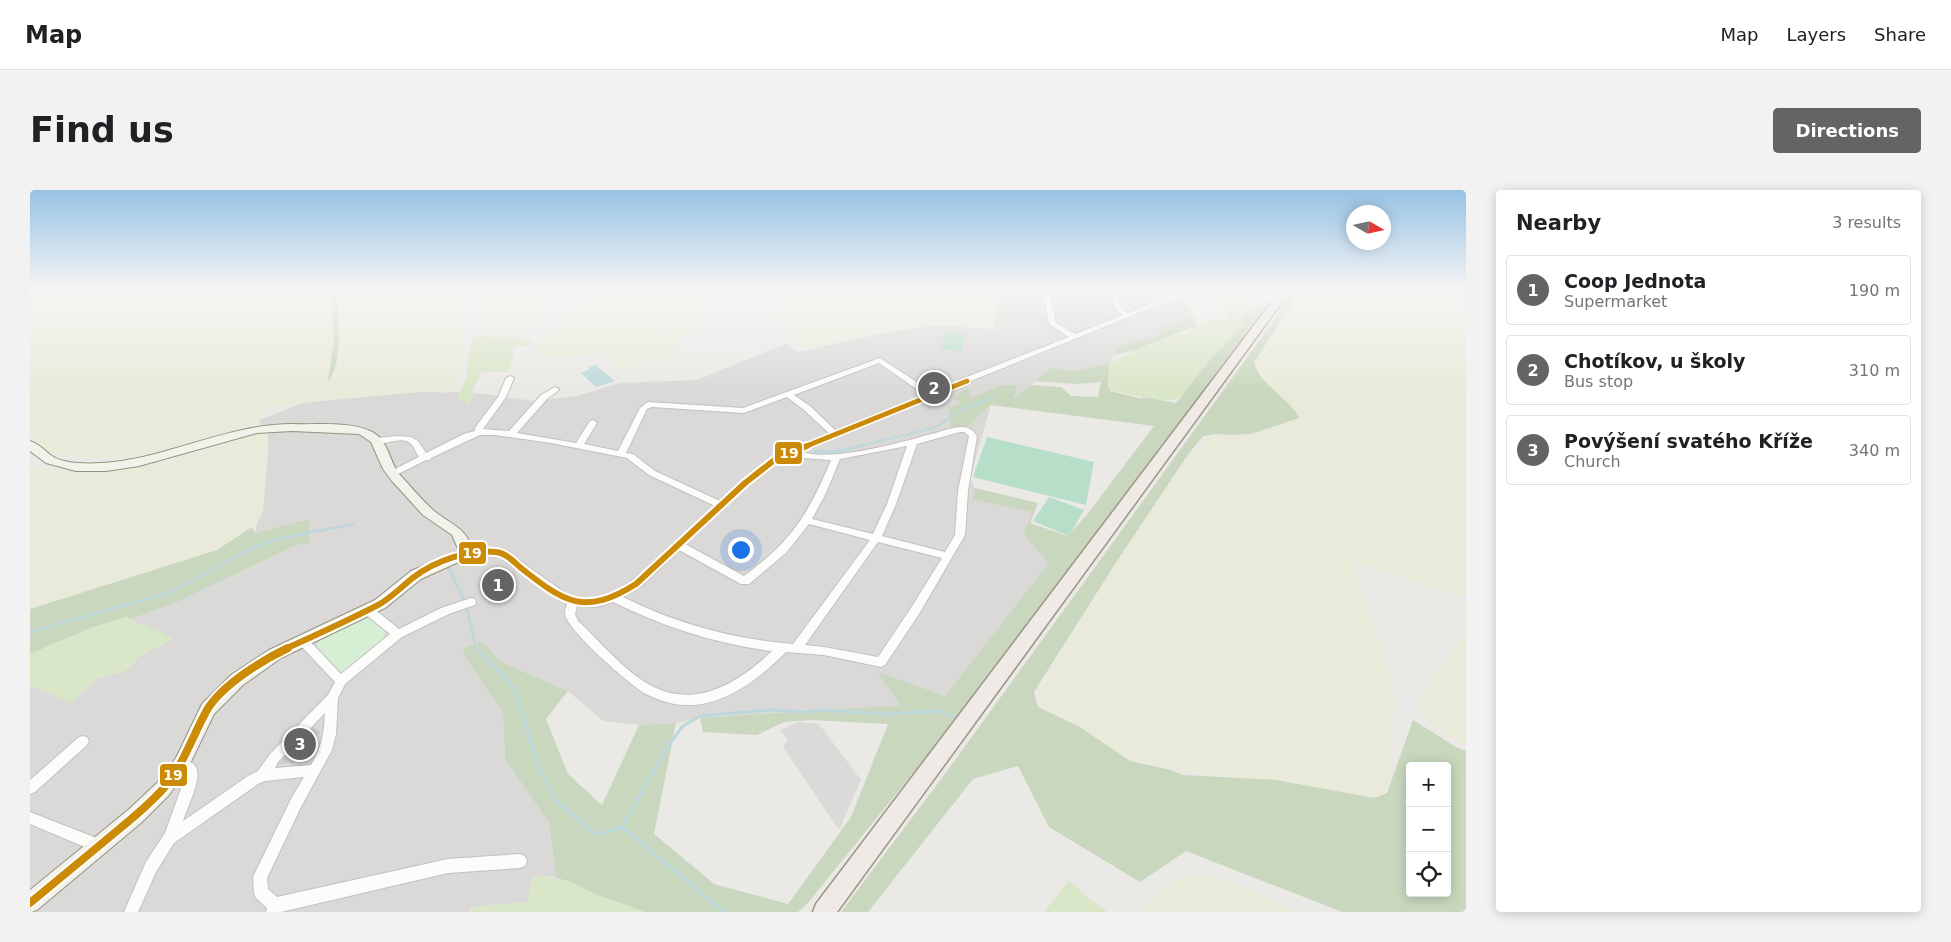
<!DOCTYPE html>
<html lang="en">
<head>
<meta charset="utf-8">
<style>
	:root { --surface:#fff; --page:#f2f2f2; --text:#202124; --muted:#757577; --line:#e0e0e0; --accent:#656463 }
	body { margin:0; font-family:"DejaVu Sans",sans-serif; background:var(--page); color:var(--text) }
	.controls { position:absolute; right:15px; bottom:15px; display:grid; overflow:hidden; border-radius:5px; box-shadow:0 2px 12px #0003 }
	.controls button { width:45px; height:45px; display:grid; place-items:center; padding:0; border:0; border-bottom:1px solid var(--line); background:var(--surface); color:var(--text); font:25px sans-serif }
	.compass { position:absolute; left:1316px; top:15px; width:45px; height:45px; border-radius:50%; background:var(--surface); box-shadow:0 2px 12px #0003; rotate:99deg }
	.you { position:absolute; left:710px; top:359px; width:18px; height:18px; margin:-12px; border:4px solid #fff; border-radius:50%; background:#1a73e8; box-shadow:0 0 0 8px #1a73e833 }
	.badge { display:grid; place-items:center; width:32px; height:32px; border-radius:50%; background:var(--accent); color:#fff; font-size:16px; font-weight:700 }
	.pin { position:absolute; translate:-50% -50%; border:2px solid #fff; box-shadow:0 1px 5px #0006 }
	.list { margin:0; padding:0; list-style:none }
	h2 { display:flex; justify-content:space-between; align-items:center; height:65px; margin:0; padding:0 20px; font-size:21px }
	h2 small { font-size:16px; font-weight:400; color:var(--muted) }
	.list li { display:grid; grid-template-columns:32px 1fr auto; gap:15px; align-items:center; box-sizing:border-box; height:70px; margin:0 10px 10px; padding:0 10px; border:1px solid var(--line); border-radius:5px }
	.list b { display:block; font-size:19px; white-space:nowrap }
	.list p { margin:0; font-size:16px; white-space:nowrap; color:var(--muted) }
	.list em { font-size:16px; font-style:normal; color:var(--muted) }
	.icon { flex:none; width:28px; height:28px; fill:none; stroke:currentColor; stroke-width:2; stroke-linecap:round; stroke-linejoin:round }
	.map { position:relative; flex:none; width:1436px; height:722px; overflow:hidden; border-radius:5px }
	header { display:flex; align-items:center; gap:30px; box-sizing:border-box; height:70px; padding:0 25px; background:var(--surface); border-bottom:1px solid var(--line) }
	header strong { font-size:24px }
	nav { display:flex; gap:28px; margin-inline-start:auto; font-size:18px }
	.intro { display:flex; align-items:center; justify-content:space-between; box-sizing:border-box; height:120px; padding:0 30px }
	h1 { margin:0; font-size:35px }
	.button { padding:12px 22px; border-radius:5px; background:var(--accent); color:#fff; font-size:18px; font-weight:700 }
	main { display:flex; gap:30px; padding:0 30px }
	aside { flex:1; background:var(--surface); border-radius:5px; box-shadow:0 2px 12px #0003 }
	.map>svg:first-child { display:block }
	.residential { fill:#dad9d7 }
	.farmland { fill:#eaeada }
	.grass { fill:#dae6c8 }
	.forest { fill:#c9d7be; fill-rule:evenodd }
	.park { fill:#d6eed4 }
	.pitch { fill:#b6dec9 }
	.parking { fill:#dbdad9 }
	.water { fill:#bdd8dc }
	.lines { fill:none; stroke-linecap:round; stroke-linejoin:round }
	.stream-far2 { stroke:#bdd8dc; stroke-width:2 }
	.stream-far1 { stroke:#bdd8dc; stroke-width:2.5 }
	.stream { stroke:#bdd8dc; stroke-width:3 }
	.building { fill:#d0cdcb; stroke:#cecbc8 }
	.street-casing { stroke:#c2c1c0; stroke-width:2 }
	.secondary-casing { stroke:#939380; stroke-width:2 }
	.primary-casing { stroke:#9f9485; stroke-width:3 }
	.street { fill:#fcfcfb; fill-rule:evenodd }
	.secondary { fill:#f2f2eb; fill-rule:evenodd }
	.primary { fill:#efeae5; fill-rule:evenodd }
	.bus-1-far2-casing { stroke:#fff; stroke-width:8 }
	.bus-1-far1-casing { stroke:#fff; stroke-width:10 }
	.bus-1-casing { stroke:#fff; stroke-width:12 }
	.bus-1-far2 { stroke:#cb8b06; stroke-width:5 }
	.bus-1-far1 { stroke:#cb8b06; stroke-width:6 }
	.bus-1 { stroke:#cb8b06; stroke-width:8 }
	.line-badge { stroke:#fff; stroke-width:2 }
	.badge-label { font-size:14px; text-anchor:middle; font-weight:bold; fill:#fff }
</style>
</head>
<body>
<header>
<strong>Map</strong>
<nav><a>Map</a><a>Layers</a><a>Share</a></nav>
</header>
<div class="intro"><h1>Find us</h1><a class="button">Directions</a></div>
<main>
<div class="map">
<svg width="1436" height="722" viewBox="0 0 1436 722">
	<rect width="100%" height="100%" fill="#ebe9e6"/>
	<path class="residential" d="M966 101H1144L1140 103 1148 110 1156 129 1132 138 1129 145 1091 155 1079 174 1043 181 1021 177 1001 195 982 208 987 195H970L942 208 939 199 924 208 933 213 937 237 961 215 940 288 945 298 942 308 1002 322 994 345 1020 373 915 506 848 483 872 515 670 528 646 533 609 535 573 531 538 501 471 472 452 451 432 458 435 467 473 523 475 569 519 633 526 688 508 685 497 712 441 717 439 722H0V495L41 513 66 489 83 483H90L99 478 108 467 127 456H133L115 435 104 433 100 429 141 415 264 356 279 353V329L225 343 227 333 233 320 238 263V244L234 243 229 230 273 213 384 202H429L427 207 439 214 445 203 505 211 547 206 590 193 666 190 756 154 768 162 858 142 905 135 963 139 965 138Z"/>
	<path class="farmland" d="M0 101H299L302 120 304 151 298 182 302 186 309 149 306 101H427L433 128 432 186 425 199 417 203 405 201 284 211 257 217 251 214 240 218 231 228 222 233 159 254 107 266 66 269 29 265 12 257 0 243Z
		M445 101H522L497 140 490 143 476 144 454 141 450 138 449 112Z
		M562 101H965V138L905 135 829 147 780 158H774L763 151 750 128 752 104 699 103 680 110 666 136 650 150 634 174 618 173 649 124 610 178 584 177 581 176V167L567 163 531 168 509 166 507 160 510 153Z
		M1269 101H1362L1436 118V409L1336 376 1324 373 1323 375 1355 467 1364 503 1366 518 1363 527 1360 592 1357 601 1344 608 1246 590 1178 585 1100 571 1040 530 1023 524 1011 516 1008 508 1010 499 1035 455 1085 374 1163 260 1174 257V249L1178 245 1221 244 1268 229 1269 227 1235 191 1226 179 1224 172 1251 134Z
		M232 242 238 244 233 320 231 327 222 337 187 360 0 419V268H3L1 280 10 276 43 282H74L123 274 162 265Z
		M1436 444V556L1402 535 1393 524 1390 517V506Z
		M1168 684 1179 685 1203 693 1266 722H1113L1119 714 1144 691Z"/>
	<path class="grass" d="M1366 101H1436V108L1413 111Z
		M1189 103C1203 104 1220 105 1226 119L1221 118 1209 133 1213 134 1151 206 1143 210H1129L1079 200 1077 185 1080 173 1115 155 1158 142 1174 133 1182 130 1199 129Z
		M450 146 491 148 502 151 497 156C489 156 484 153 481 163L484 166 478 182H452L442 201 445 202C443 206 441 214 437 214L427 207C430 199 435 193 437 185 440 173 433 151 450 146Z
		M97 427 103 430 104 433 115 435 141 447V451C131 457 120 459 110 466 103 471 99 481 89 483 81 485 74 484 67 489 57 495 50 506 41 513L0 495V464L63 437Z
		M508 685 541 692 565 704 615 722H439L441 717 497 712 502 689Z
		M1039 690 1059 709 1076 720 1075 722H1014Z"/>
	<path class="forest" d="M299 101H306C308 122 314 176 298 191L304 150 302 120Z
		M1183 101C1203 101 1215 105 1232 115L1231 122 948 503 777 714 768 722H615L565 704 541 692 526 688 519 633 475 569 473 523 435 467 432 458 452 451 471 472 538 501 516 529 538 584 572 615 609 535 646 533 624 644 684 694 758 714 821 627 858 534 781 530 754 532 727 545 673 542 670 528 871 515 847 482 915 506 1019 373 994 345 1002 322 942 309 945 298 1008 313 1000 333 1038 346 1059 322 1124 236 961 215 937 237H921L919 217 932 213 923 208 938 198 942 208 970 195H987L983 208 1001 195 1031 197 1041 206 1068 207 1071 192 1047 194 1005 191 1021 177 1043 181 1079 174 1078 195 1080 201 1113 209V207L1146 213 1179 171 1213 135 1209 133 1222 118H1226L1225 113C1212 105 1198 102 1183 101Z
		M1160 104 1164 106 1155 109 1167 136 1102 161 1084 165 1091 155 1129 145 1132 138 1155 129 1148 110Z
		M1260 104 1263 113 1224 172C1230 196 1260 208 1269 228L1221 244 1201 245 1185 244 1173 246 1157 266 1085 374 1004 502 1008 517 1050 537 1100 571 1141 580 1153 585 1246 590 1344 608 1357 603 1383 530 1426 557 1436 561V722H1312L1156 661 1110 692 1019 637 988 576 943 589 838 722H811L909 592 1240 136ZM1380 576H1417V703H1380Z
		M279 329V353L264 356 141 415 100 429 97 427 63 437 0 464V419L187 360 222 337 225 343Z"/>
	<path class="park" d="M337 427 342 428 355 439 354 451 316 483 307 482 287 458 288 449Z"/>
	<path class="pitch" d="M914 141 934 143 932 162 912 159Z
		M957 247 1064 272 1056 315 943 287Z
		M1019 307 1054 320 1039 346 1003 331Z"/>
	<path class="parking" d="M768 532 789 534 831 590 809 640 753 557 758 550 751 540Z"/>
	<path class="water" d="M565 175 585 191 566 197 551 183 560 179 558 177Z"/>
	<g class="lines">
		<path class="stream-far2" d="M826 257 900 239 910 235 925 223 965 206"/>
		<path class="stream-far1" d="M784 261 805 262 831 256
			M417 375 436 414 445 454 448 459
			M0 442 141 402 220 359 248 349 323 334"/>
		<path class="stream" d="M448 458 454 468 471 482 485 500 509 579 528 613 563 642 572 644 592 637 694 722
			M592 637 638 556 653 536 670 526 740 520 776 522 792 520 853 524 910 521 929 530"/>
	</g>
	<path class="building" d="M283 538 290 542 286 545 287 546 266 567 269 568 262 574 259 572 249 574Z"/>
	<g class="lines">
		<g class="street-casing">
			<path id="street" d="M1013 101H1019L1026 133 1045 144 1093 125 1086 120 1079 101H1085L1092 119 1098 123 1154 101H1163L941 191 934 197 907 206 771 261C796 273 870 253 897 245 908 243 921 237 931 237 939 237 943 240 947 246L938 301 935 345 889 424 855 475 851 477 794 465 756 462C730 488 695 516 656 515 642 515 628 510 616 504 601 496 536 439 535 424 534 421 537 416 537 413L516 402 469 366C458 363 440 371 432 363 439 355 465 358 476 361L538 405C547 408 555 410 565 409 596 407 660 339 685 316L619 285 597 268 521 253 465 245H450L401 268 400 270H396L362 287 359 286 357 284 359 282 389 267C386 263 384 256 380 253 369 245 353 258 343 251L347 248 367 246 381 247 388 251 396 263 434 244 445 241V238L468 207 476 188 480 186 484 188 476 207 453 239 479 241 511 205 525 197 529 199 528 201 517 209 487 243 546 253 560 231 563 230 567 233 554 254 588 261 610 218 618 212 713 218 850 168 902 202 928 193 929 190 1039 147 1019 134ZM849 173 895 205 806 241 780 216 764 205ZM757 207 774 220 800 244 744 266 712 291 690 311 625 281 603 264 596 263 617 219 622 217 714 223ZM930 242H934L939 246 928 301 925 345 915 362 852 346 866 314 887 254ZM877 256 857 314 843 344 782 329 796 303 810 269ZM763 264 773 268 801 270C779 323 762 351 714 386L655 354C686 326 725 280 763 264ZM779 334 840 350 763 454C703 449 647 434 593 407L610 397 649 360 711 394H719L756 363ZM848 352 912 368 881 418 848 467 794 457 775 455ZM583 412C634 437 686 454 742 461 712 490 669 518 626 498 596 484 572 453 548 431L545 424 547 416 566 417Z
				M1208 101H1219L1251 111 1248 113Z
				M441 408 445 409 446 412 445 415 419 424 372 447 315 494 308 508 306 544 302 560 271 617 237 688 238 699 247 707 418 669 490 664 495 666 497 671 495 676 490 678 418 683 251 722H236L237 718 226 708 224 703 223 687 261 609 274 587 235 591 228 594 144 653 126 682 108 722H94L116 672 135 643 152 596 154 583 146 573 147 569 152 567C157 569 166 574 167 580 170 593 157 618 153 631L218 586 228 581 240 564 298 505 305 492 268 453 266 450 268 447 272 446 276 447 311 484 360 444 335 424 334 421 335 418H343L369 439 411 418ZM295 523C294 544 292 556 281 575L245 578 248 572Z
				M53 546 57 547 59 551 57 555 5 602 0 604V590L49 547Z
				M0 622 74 651 76 656 74 661 69 663 0 634Z"/>
		</g>
		<g class="secondary-casing">
			<path id="secondary" d="M262 234C286 235 321 231 342 242 359 250 359 273 371 286 381 297 392 310 403 320 422 336 436 336 444 363L442 366 391 389 355 418 251 468 213 495 184 524 158 578 139 605 112 632 7 720 0 722V700L98 620 127 593 146 568 172 514 201 485 239 460 345 410 381 381 429 361 422 345 393 325 362 291 353 279 341 252 329 244 262 241 227 243 109 276 76 281H46L16 273 0 261V251C9 254 15 261 22 266 28 270 40 273 48 273 122 278 189 234 262 234Z"/>
		</g>
		<g class="primary-casing">
			<path id="primary" d="M1250 101H1260L807 722H783L786 714Z"/>
		</g>
		<use href="#street" class="street"/>
		<use href="#secondary" class="secondary"/>
		<use href="#primary" class="primary"/>
		<g class="bus-1-far2-casing">
			<path id="bus-1-far2" d="M774 257 937 191"/>
		</g>
		<g class="bus-1-far1-casing">
			<path id="bus-1-far1" d="M255 459C286 445 317 431 348 415 361 408 372 396 384 387 405 371 439 359 466 362 476 363 484 372 491 378 535 413 555 426 606 394L715 293 747 268 777 256"/>
		</g>
		<g class="bus-1-casing">
			<path id="bus-1" d="M0 713C25 692 51 671 76 650 95 634 116 618 133 599 153 576 162 547 177 520 191 496 232 470 258 458"/>
		</g>
		<use href="#bus-1-far2" class="bus-1-far2"/>
		<use href="#bus-1-far1" class="bus-1-far1"/>
		<use href="#bus-1" class="bus-1"/>
	</g>
	<linearGradient id="sky" x2="0" y2="1"><stop stop-color="#97c2e3"/><stop offset="0.5" stop-color="#f6f5f4"/><stop offset="1" stop-color="#f6f5f4" stop-opacity="0"/></linearGradient>
	<rect width="1436" height="202" fill="url(#sky)"/>
	<g class="line-badge">
		<rect x="744" y="251" width="29" height="24" rx="5" fill="#cb8b06"/>
		<rect x="428" y="351" width="29" height="24" rx="5" fill="#cb8b06"/>
		<rect x="129" y="573" width="29" height="24" rx="5" fill="#cb8b06"/>
	</g>
	<g class="badge-label">
		<text x="759" y="268">19</text>
		<text x="442" y="368">19</text>
		<text x="143" y="590">19</text>
	</g>
</svg>
<div class="controls">
<button>+</button>
<button>−</button>
<button><svg class="icon" aria-label="locate" viewBox="0 0 24 24"><circle cx="12" cy="12" r="6"/><path d="M12 2v4M12 18v4M2 12h4M18 12h4"/></svg></button>
</div>
<svg class="compass" viewBox="-18 -18 36 36"><path d="M0-13l5 13h-10z" fill="#e53935"/><path d="M0 13l5-13h-10z" fill="#757577"/></svg>
<div class="you"></div>
<div class="pin badge" style="left:468px;top:395px">1</div>
<div class="pin badge" style="left:904px;top:198px">2</div>
<div class="pin badge" style="left:270px;top:554px">3</div>
</div>
<aside>
<h2>Nearby<small>3 results</small></h2>
<ul class="list">
<li><span class="badge">1</span><div><b>Coop Jednota</b><p>Supermarket</p></div><em>190 m</em></li>
<li><span class="badge">2</span><div><b>Chotíkov, u školy</b><p>Bus stop</p></div><em>310 m</em></li>
<li><span class="badge">3</span><div><b>Povýšení svatého Kříže</b><p>Church</p></div><em>340 m</em></li>
</ul>
</aside>
</main>
</body>
</html>
